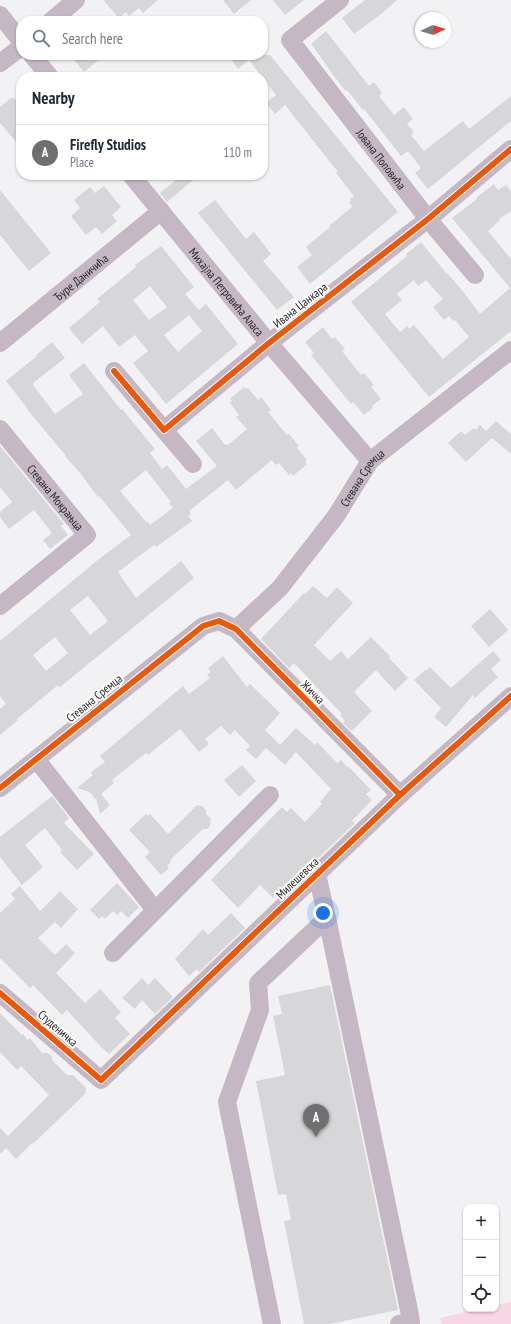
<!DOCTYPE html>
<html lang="en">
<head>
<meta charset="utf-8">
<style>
	:root { --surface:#fff; --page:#f2f2f3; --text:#1f2937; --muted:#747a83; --line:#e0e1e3; --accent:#6f6e70 }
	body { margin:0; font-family:"PT Sans Narrow",sans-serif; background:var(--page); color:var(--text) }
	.controls { position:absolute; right:12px; bottom:12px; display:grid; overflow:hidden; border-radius:8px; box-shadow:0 1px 3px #0004 }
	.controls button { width:36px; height:36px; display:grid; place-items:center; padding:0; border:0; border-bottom:1px solid var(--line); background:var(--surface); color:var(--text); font:20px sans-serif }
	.compass { position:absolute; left:415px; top:12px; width:36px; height:36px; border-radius:50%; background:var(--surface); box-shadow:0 1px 3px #0004; rotate:86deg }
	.you { position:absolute; left:323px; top:913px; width:14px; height:14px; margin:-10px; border:3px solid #fff; border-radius:50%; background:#1a73e8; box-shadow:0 0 0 6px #1a73e833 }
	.badge { display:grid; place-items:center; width:26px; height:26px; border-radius:50%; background:var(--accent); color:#fff; font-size:13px; font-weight:700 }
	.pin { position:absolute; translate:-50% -33px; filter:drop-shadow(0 1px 2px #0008) }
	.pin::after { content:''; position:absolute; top:21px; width:14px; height:12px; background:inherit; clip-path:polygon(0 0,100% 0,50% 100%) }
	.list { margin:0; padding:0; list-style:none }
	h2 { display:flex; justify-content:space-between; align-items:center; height:52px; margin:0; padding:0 16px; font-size:17px }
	h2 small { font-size:13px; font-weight:400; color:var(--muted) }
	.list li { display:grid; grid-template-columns:26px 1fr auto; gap:12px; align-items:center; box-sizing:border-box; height:56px; padding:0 16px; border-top:1px solid var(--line) }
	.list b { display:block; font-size:15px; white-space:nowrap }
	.list p { margin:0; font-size:13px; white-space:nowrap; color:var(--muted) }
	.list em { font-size:13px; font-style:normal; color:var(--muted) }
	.icon { flex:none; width:22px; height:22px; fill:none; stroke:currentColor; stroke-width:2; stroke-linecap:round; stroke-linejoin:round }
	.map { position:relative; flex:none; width:511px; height:1324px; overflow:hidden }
	.search { position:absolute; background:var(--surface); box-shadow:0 1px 3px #0004; left:16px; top:16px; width:252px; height:44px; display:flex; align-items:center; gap:10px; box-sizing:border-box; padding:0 14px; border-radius:16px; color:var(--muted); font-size:15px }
	.panel { position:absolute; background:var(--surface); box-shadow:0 1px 3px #0004; left:16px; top:72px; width:252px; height:108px; border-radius:16px }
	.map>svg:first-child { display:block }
	.green { fill:#f8d6e4 }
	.building { fill:#d7d7d9; fill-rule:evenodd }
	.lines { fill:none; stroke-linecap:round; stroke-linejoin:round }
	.minor { stroke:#c5b7c4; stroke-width:18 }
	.cycleway-casing { stroke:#fefeff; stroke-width:8 }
	.cycleway { stroke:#e8590c; stroke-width:6 }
	.labels { text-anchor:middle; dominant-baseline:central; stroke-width:4; stroke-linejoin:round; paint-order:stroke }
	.street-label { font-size:12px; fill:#29282a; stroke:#fefeff }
</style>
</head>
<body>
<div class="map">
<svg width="511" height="1324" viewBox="0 0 511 1324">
	<rect width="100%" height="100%" fill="#f2f1f3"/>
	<path class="green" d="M511 1302V1324H442L440 1318 479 1309H496V1305Z"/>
	<path class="building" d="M103 0H158L143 13 139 8 129 16 126 12 119 18Z
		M223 0H251L234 14Z
		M273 0H304L285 15Z
		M365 0H397L380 15 354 34 342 18Z
		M326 31 369 86 374 82 382 93 379 96 394 115 404 107 413 119 407 124 414 132 411 135 424 151 463 121 469 129 511 96V121L428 189 415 173 421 168 408 151 401 156 364 109 363 110 347 90 346 91 340 84 311 44Z
		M70 55H105L84 72Z
		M228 55H270L398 212 310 284 297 267 312 255 306 247 330 227 329 226 352 207 349 202 351 201 350 199 354 196 336 173 338 172 285 105 275 114 266 103 276 95 249 60 238 69Z
		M21 94V148L0 123V107L12 97 14 100Z
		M182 175H199L167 202 160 193Z
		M494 184 498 190 506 185 511 191V211L499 219 500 220 488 231 511 259V331L429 397 351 302 407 256 406 254 421 242 447 274H448L461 289 480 314 510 288 452 218 477 199 476 198ZM414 280 418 286 426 280 443 299 433 307 444 320 449 316 453 321 455 320 469 337 443 359 414 325 409 329 407 326 400 332 385 314 402 300 397 294Z
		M104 186 121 207 112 215 117 221 102 234 96 227 86 235 71 216 80 208 74 200 90 187 95 193Z
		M0 190 51 253 29 271 0 235Z
		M215 200 246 239 254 232 271 254 263 261 294 297 277 310 198 213Z
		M161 246 194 287 185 294 199 310 206 304 238 344 166 404 133 363 148 351 135 335 119 347 103 326 82 344 69 328 100 302 97 299 136 267 135 265ZM150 286 167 307 149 320 133 300ZM189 315 202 331 178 352 164 335Z
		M323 327 332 339 335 337 345 349 342 351 361 375 364 373 374 385 371 387 381 399 372 406 373 408 364 415 353 402 351 404 311 355 314 353 305 342Z
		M52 342 65 358 33 383 34 384 33 385 55 414 83 394 69 375 84 363 121 410 122 409 155 449 150 453 162 469 167 465 186 489 217 466 196 441 212 428 225 445 227 444 228 445 247 429 236 417 239 415 230 403 232 401 230 399 244 387 246 389 248 388 258 400 261 397 271 410 268 412 287 435 289 434 299 446 297 448 307 460 305 461 307 464 293 476 291 473 289 475 279 463 276 465 272 460 236 490 228 480 189 511 191 514 188 516 192 521 156 547 154 545 118 572 136 598 181 561 194 578 60 687 58 685 17 719 18 720 0 735V709L6 704 0 696V641L99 559 131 535 99 496 98 497 80 473 65 456H66L27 409V408L6 381 37 356 36 355ZM146 470 171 502 169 503 173 508 150 525 147 521 146 522 120 491ZM88 596 108 621 90 635 70 610ZM55 637 68 653 46 671 33 655Z
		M496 421 511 434V454L492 438 466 462 448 443 461 431 465 435 474 428 476 430 480 425 486 431Z
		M0 446 64 524 61 526 68 535 50 549 43 540 52 533 34 510 9 529 0 517V512L12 502 0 487Z
		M313 586 327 598 337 587 353 603 314 645 330 661 341 651 348 659 371 637 390 656 389 658 408 678 395 691 376 670 354 692 372 711 352 731 343 723 345 721 340 715 342 714 294 663 289 668 261 639 304 593 305 594Z
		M490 609 508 630 489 647 471 626Z
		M493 651 501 660 491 669 498 677 475 698 473 695 446 727 434 717 441 708 414 680 425 670 426 671 430 667 451 688Z
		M223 656 247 687 250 684 280 713 265 730 280 745 296 728 315 745 317 742 337 763 341 760 347 767 348 766 371 790 366 794 372 800 352 821 355 823 311 865 309 862 273 898 260 885 238 908 211 880 282 807 287 812 291 808 305 822 322 804 320 802 331 789 296 752 285 765 266 748 256 759 246 750 250 746 235 730 230 735 221 726 205 739 209 744 199 752 180 729 148 755 146 753 112 780 114 783 101 794 110 805 100 814 96 798 95 799 90 792 77 788 93 775 91 772 105 762 100 756 183 686 189 694 210 678 207 675 211 672 208 668Z
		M242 765 256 781 239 797 224 780Z
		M52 796 69 818 64 823 94 854 77 870 60 852 62 850 45 828 25 845 43 867 22 885 0 857V837Z
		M197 805 202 806 206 810V814L211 819 210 826 207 829H203L170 860 171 862 167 866 169 868 161 875 145 857 150 852 129 830 146 814 148 816 150 814 168 834Z
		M117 883 139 907 128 918 121 911 117 915 113 911 105 919 102 916 99 919 90 910Z
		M20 886 40 911 60 891 78 909 61 928 55 922 38 938 55 955 66 944 75 953 56 973 85 1003 100 989 121 1012 115 1018 130 1034 109 1054 101 1047 67 1010 62 1015 33 985 30 988 0 958V913L15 899 11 894Z
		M231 913 245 928 199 972 197 969 189 976 175 959 203 929 208 935Z
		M142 978 148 985 155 978 173 997 155 1014 142 1000 135 1009 122 998Z
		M330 985 398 1310 329 1324H304L284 1221 291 1220 286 1194 278 1195 256 1081 285 1075 273 1016 282 1014 278 996Z
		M0 1013 22 1035 23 1034 28 1040 30 1038 42 1053H48L52 1057V1060L67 1075H73L86 1088 85 1094 33 1144 32 1143 16 1159 6 1148 0 1154V1128L8 1136 49 1095 21 1066 17 1070 0 1052Z"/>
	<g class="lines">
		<g class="minor">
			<path id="s1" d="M340 0 290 40 428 219 475 275"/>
			<path d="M0 15 21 41"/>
			<path d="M51 21 76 0"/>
			<path d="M32 55 50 77"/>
			<path d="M0 63 21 47"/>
			<path id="s2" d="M131 175 269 343 370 461"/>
			<path id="s3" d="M0 343 161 211"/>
			<path d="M114 371 164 430 269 343 428 219 511 149"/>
			<path id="s4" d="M0 429 87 535 0 606"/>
			<path d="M164 430 193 464"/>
			<path id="s5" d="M236 629 280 588 336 516 370 461 511 350"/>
			<path d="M36 759 155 910"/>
			<path d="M0 788 203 626 219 621 236 629 400 795"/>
			<path d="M317 874 327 918 409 1310 411 1322 399 1324"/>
			<path d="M113 953 270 795"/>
			<path d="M0 993 101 1080 400 795 511 696"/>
			<path d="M272 1324 227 1102 260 1010 258 983 327 918"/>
		</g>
		<g class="cycleway-casing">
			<path id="cycleway" d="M114 371 164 430 269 343 428 219 511 149
				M0 788 203 626 219 621 236 629 400 795
				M0 993 101 1080 400 795 511 696"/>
		</g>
		<use href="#cycleway" class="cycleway"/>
	</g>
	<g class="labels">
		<g class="street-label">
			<text stroke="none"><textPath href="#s1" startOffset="214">Јована Поповића</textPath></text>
			<text stroke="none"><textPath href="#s3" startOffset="104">Ђуре Даничића</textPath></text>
			<text stroke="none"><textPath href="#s2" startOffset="151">Михајла Петровића Аласа</textPath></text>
			<text transform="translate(300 305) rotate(-38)">Ивана Цанкара</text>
			<text stroke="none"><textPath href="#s5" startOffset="198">Стевана Сремца</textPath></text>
			<text stroke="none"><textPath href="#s4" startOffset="88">Стевана Мокрањца</textPath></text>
			<text transform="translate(313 692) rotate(45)">Жичка</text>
			<text transform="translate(94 698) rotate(-39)">Стевана Сремца</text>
			<text transform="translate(297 878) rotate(-44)">Милешевска</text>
			<text transform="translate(58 1028) rotate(41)">Студеничка</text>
		</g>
	</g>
</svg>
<div class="controls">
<button>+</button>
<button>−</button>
<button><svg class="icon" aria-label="locate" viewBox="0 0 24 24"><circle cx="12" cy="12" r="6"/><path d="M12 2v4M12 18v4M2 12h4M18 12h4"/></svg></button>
</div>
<svg class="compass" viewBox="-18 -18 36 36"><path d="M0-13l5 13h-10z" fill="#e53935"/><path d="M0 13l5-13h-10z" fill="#747a83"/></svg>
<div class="you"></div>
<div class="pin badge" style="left:316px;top:1137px">A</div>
<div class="search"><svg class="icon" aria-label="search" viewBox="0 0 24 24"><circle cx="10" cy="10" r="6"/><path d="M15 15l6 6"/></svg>Search here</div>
<section class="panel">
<h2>Nearby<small></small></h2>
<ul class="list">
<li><span class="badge">A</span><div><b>Firefly Studios</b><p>Place</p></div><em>110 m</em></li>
</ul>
</section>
</div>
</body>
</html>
